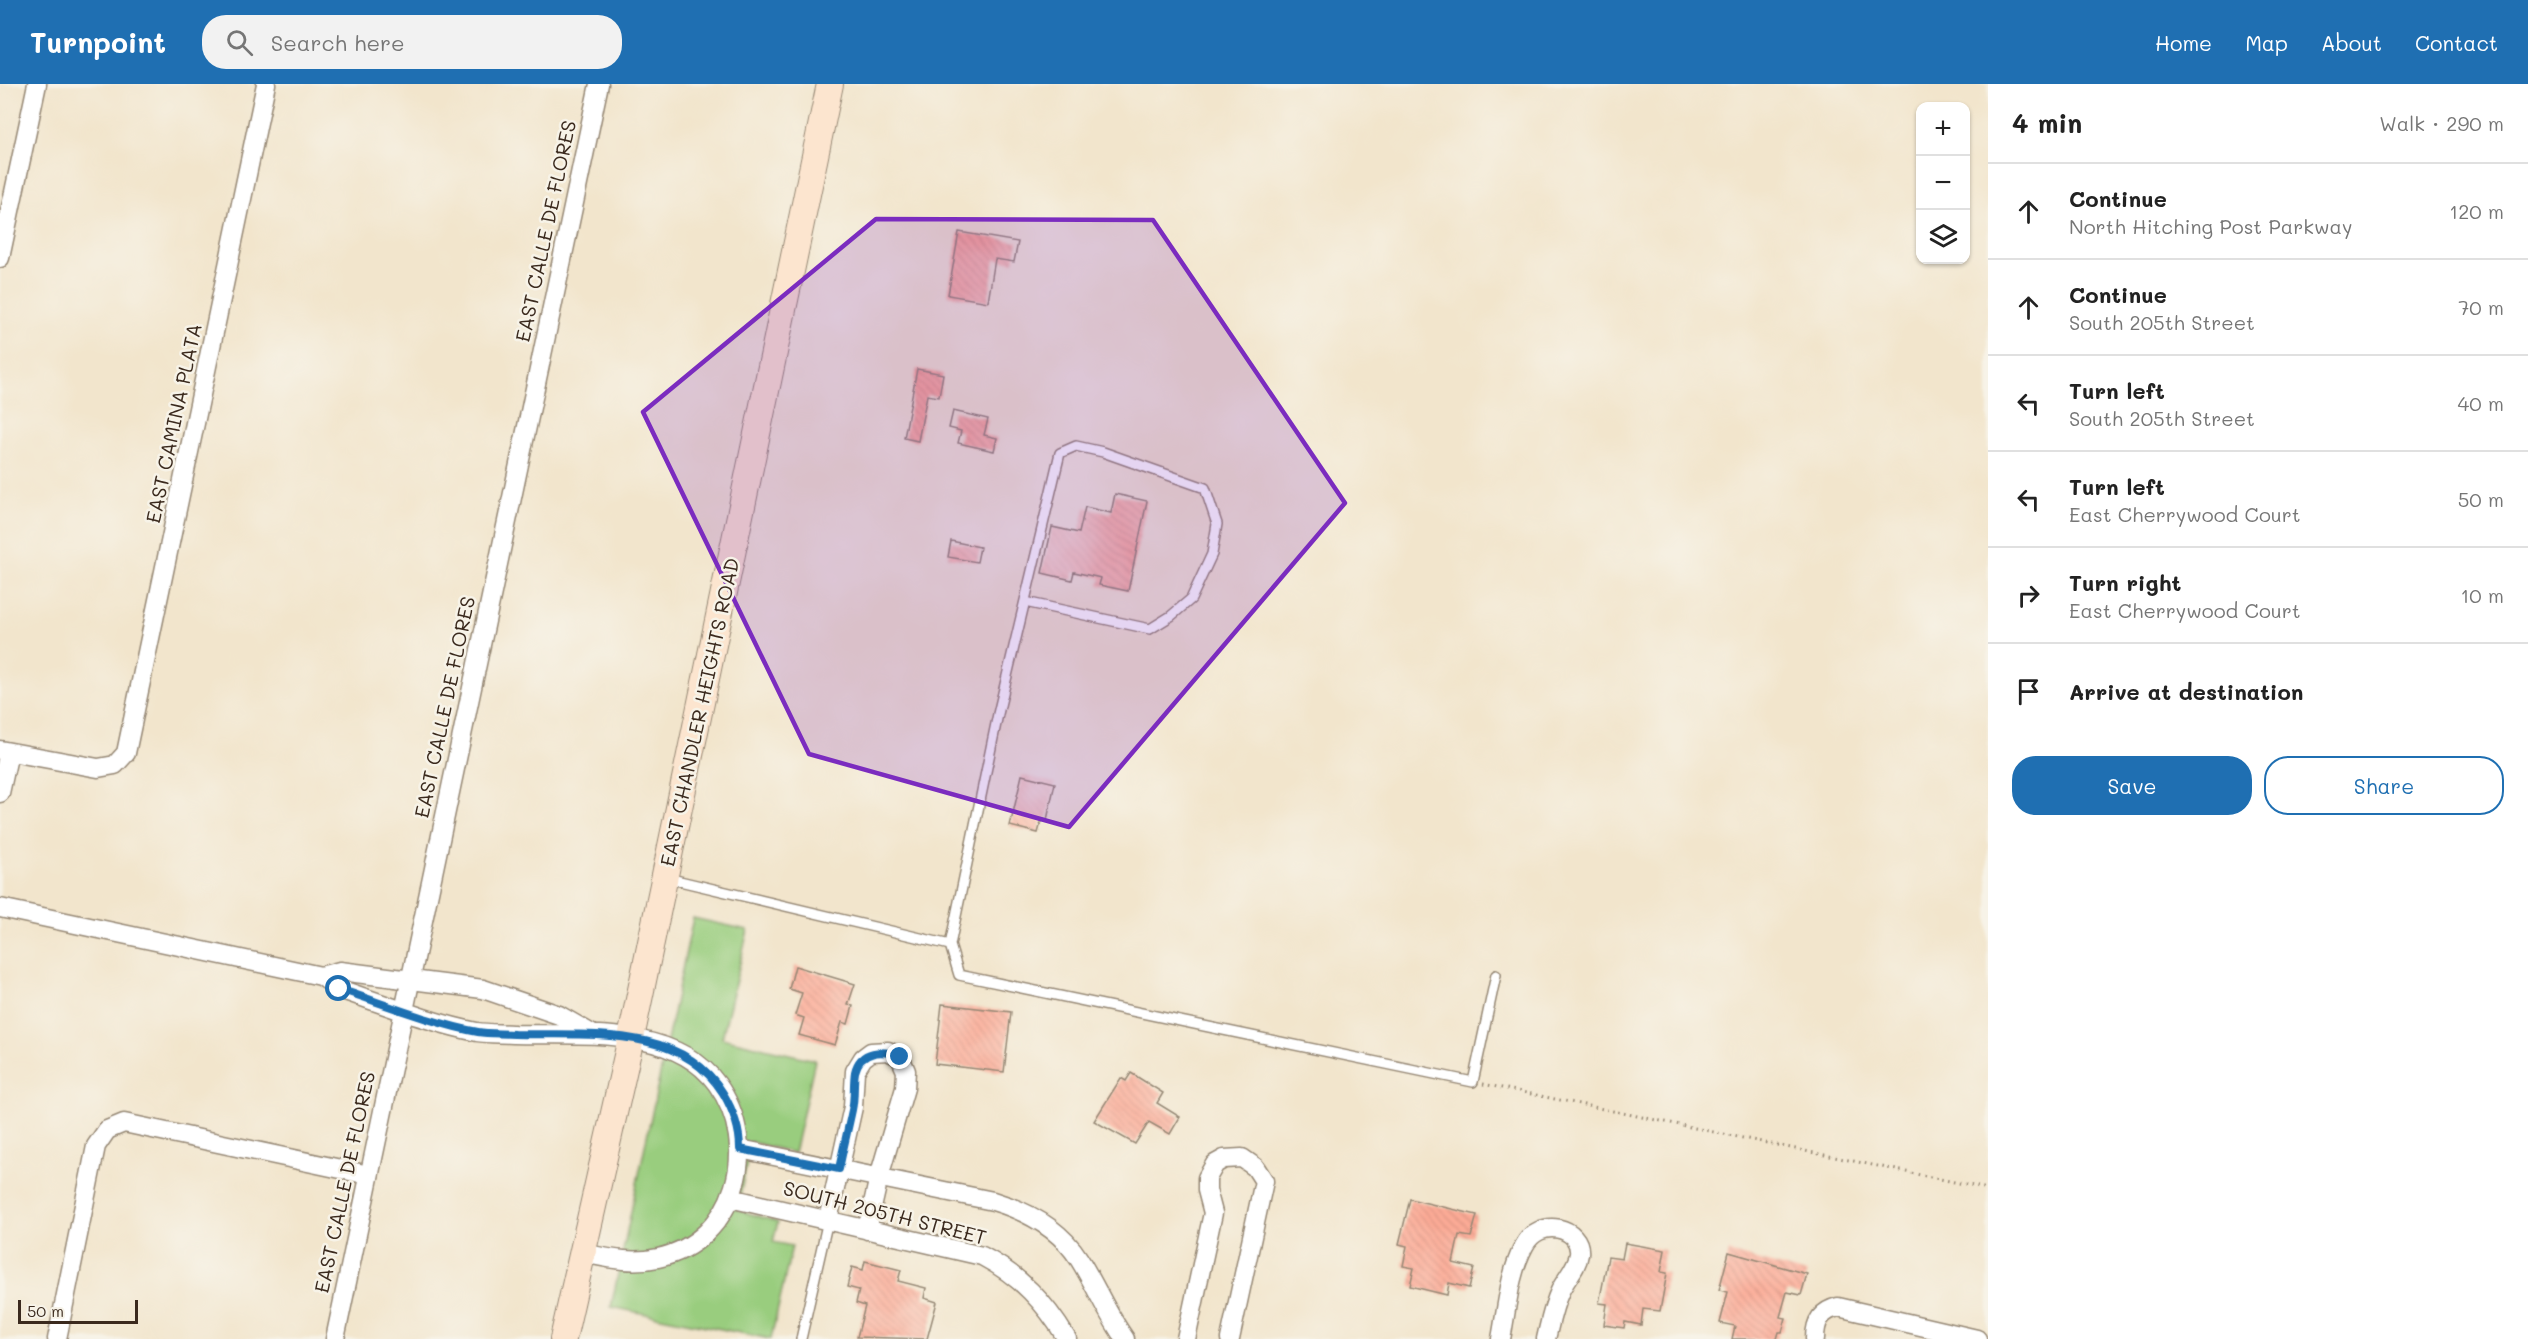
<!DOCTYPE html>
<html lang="en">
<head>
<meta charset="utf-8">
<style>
	:root { --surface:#fff; --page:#f2f2f2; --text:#222; --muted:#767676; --line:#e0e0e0; --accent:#1f6fb2 }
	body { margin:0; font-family:Mali,sans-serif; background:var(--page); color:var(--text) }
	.controls { position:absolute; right:18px; top:18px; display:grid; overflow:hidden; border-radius:12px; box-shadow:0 2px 4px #0004 }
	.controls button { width:54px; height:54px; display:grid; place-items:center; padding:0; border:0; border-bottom:2px solid var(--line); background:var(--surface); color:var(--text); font:30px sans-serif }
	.scale { position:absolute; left:18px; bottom:15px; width:120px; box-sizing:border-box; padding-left:6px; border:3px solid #3b2a1e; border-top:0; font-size:16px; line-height:21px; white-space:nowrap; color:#3b2a1e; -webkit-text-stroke:4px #f7f3e8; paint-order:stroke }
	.stop { position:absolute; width:18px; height:18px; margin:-14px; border:4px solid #1f6fb2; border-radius:50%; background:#fff }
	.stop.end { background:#1f6fb2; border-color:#fff; box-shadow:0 2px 6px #0008 }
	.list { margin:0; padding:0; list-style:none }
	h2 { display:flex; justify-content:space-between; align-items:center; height:78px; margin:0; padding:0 24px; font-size:26px }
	h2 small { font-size:20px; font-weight:400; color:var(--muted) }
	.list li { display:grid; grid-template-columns:39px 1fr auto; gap:18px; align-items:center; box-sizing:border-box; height:96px; padding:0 24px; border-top:2px solid var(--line) }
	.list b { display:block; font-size:22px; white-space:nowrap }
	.list p { margin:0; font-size:20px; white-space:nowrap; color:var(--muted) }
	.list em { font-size:20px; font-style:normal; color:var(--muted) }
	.actions { display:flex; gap:12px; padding:18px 24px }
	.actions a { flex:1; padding:14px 0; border:2px solid var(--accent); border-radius:24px; text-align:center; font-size:21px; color:var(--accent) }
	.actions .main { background:var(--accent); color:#fff }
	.icon { flex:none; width:33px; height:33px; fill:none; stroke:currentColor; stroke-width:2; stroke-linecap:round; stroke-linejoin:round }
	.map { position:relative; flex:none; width:1988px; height:1255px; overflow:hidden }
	header { display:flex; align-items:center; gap:36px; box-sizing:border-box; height:84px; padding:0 30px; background:var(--accent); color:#fff }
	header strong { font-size:28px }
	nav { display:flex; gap:33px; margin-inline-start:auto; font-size:21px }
	.search { width:420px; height:54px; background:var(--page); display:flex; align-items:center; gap:15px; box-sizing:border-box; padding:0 21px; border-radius:24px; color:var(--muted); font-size:22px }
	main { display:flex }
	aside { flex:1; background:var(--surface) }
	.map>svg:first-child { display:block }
	.green { fill:#99cd7e; stroke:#6a7c4e; stroke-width:1.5 }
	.building { fill:url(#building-back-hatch) }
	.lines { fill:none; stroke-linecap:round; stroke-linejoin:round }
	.lane-casing { stroke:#968875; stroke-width:12 }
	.street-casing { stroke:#968875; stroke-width:21 }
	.secondary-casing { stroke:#968875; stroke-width:28 }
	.path { stroke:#968875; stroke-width:3; stroke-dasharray:1.5 4.5; stroke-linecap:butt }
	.lane { stroke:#fff; stroke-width:9 }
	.street { stroke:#fff; stroke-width:18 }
	.secondary { stroke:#fce5cf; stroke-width:26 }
	.route { stroke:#1f6fb2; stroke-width:8 }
	.marked { fill:#7b2cbf; fill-opacity:0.2; stroke:#7b2cbf; stroke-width:4.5; stroke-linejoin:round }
	.labels { text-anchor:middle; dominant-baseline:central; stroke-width:5; stroke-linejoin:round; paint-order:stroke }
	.street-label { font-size:20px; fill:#3b2a1e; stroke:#f7f3e8 }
</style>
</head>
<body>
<header>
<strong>Turnpoint</strong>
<div class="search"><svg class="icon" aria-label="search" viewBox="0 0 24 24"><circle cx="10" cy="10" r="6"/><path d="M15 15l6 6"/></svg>Search here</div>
<nav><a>Home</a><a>Map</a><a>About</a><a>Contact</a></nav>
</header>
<main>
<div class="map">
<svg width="1988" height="1255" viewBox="0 0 1988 1255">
	<defs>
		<pattern id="building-back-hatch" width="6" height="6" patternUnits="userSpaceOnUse" patternTransform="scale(1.5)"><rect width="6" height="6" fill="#fcab96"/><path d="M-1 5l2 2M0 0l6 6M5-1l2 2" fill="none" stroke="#d99381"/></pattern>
	</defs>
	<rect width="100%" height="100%" fill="#f7f3e8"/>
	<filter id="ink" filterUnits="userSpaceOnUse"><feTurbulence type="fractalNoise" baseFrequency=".0167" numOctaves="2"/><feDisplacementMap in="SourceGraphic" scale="12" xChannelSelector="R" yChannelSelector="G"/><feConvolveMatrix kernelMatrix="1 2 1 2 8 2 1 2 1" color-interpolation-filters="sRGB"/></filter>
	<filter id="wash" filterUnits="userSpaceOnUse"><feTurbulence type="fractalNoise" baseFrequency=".008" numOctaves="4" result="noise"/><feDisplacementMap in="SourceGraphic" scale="24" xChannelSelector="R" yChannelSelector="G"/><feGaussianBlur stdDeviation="1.35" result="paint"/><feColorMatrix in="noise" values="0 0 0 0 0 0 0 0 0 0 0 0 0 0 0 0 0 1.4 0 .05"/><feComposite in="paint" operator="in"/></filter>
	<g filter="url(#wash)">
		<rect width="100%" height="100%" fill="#f2e5cc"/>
		<path class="green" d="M693 834 748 846 722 954 815 976 794 1069 751 1058 737 1126 778 1138 773 1158 792 1162 771 1255 611 1223Z"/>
		<g id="blocks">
			<path class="building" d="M959 148 1018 158 1014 178 995 175 988 218 948 211Z
				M917 285 943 290 939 313 927 311 918 357 904 354Z
				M953 327 988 335 984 351 997 354 994 367 958 359 961 347 949 344Z
				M1115 410 1147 417 1128 507 1099 501 1101 494 1074 488 1072 496 1042 489 1052 443 1079 449 1085 423 1111 429Z
				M951 457 980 463 977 478 948 473Z
				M1022 691 1055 699 1047 736 1042 735 1038 749 1010 742Z
				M795 882 855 900 848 921 853 922 848 940 842 938 835 961 799 951 804 934 795 931 802 909 789 905Z
				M942 920 1011 928 1004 988 935 980Z
				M1131 989 1163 1009 1157 1019 1180 1033 1170 1050 1149 1038 1135 1060 1094 1037 1121 994 1126 997Z
				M1410 1115 1477 1131 1471 1153 1459 1151 1453 1179 1474 1184 1469 1204 1449 1199 1447 1211 1410 1202 1414 1184 1403 1182 1407 1162 1399 1160Z
				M1625 1159 1665 1166 1661 1188 1667 1189 1660 1227 1643 1225 1641 1241 1625 1238 1624 1244 1604 1241 1607 1220 1599 1219 1608 1173 1622 1175Z
				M1729 1168 1807 1190 1801 1211 1787 1208 1780 1233 1786 1234 1782 1248H1779L1777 1255H1732L1735 1242 1720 1239 1728 1208 1719 1206Z
				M865 1177 901 1186 898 1197 926 1204 924 1214 937 1218 927 1255 857 1253 865 1222 856 1219 859 1206 847 1203 852 1183 863 1186Z"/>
		</g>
	</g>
	<g filter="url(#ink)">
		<use href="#blocks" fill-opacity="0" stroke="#968875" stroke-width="1.5"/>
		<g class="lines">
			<g class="lane-casing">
				<path id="lane" d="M667 794 950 861 998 630 1060 369 1076 362 1103 368 1205 404 1217 440 1212 470 1191 515 1171 532 1150 545 1025 518
					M950 861 959 891 1473 998 1496 891
					M801 1255 828 1136"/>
			</g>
			<g class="street-casing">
				<path id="street" d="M0 174 37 0
					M0 666 98 684 115 681 126 669 266 0
					M0 709 9 668
					M0 824 321 892 339 905C384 920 431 939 477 948 489 950 502 949 514 950 578 952 674 940 717 1000 762 1062 736 1157 658 1174 631 1180 608 1174 582 1169
					M321 892 340 887 483 905 559 931 592 950
					M740 1065 993 1117C1026 1127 1060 1145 1079 1175 1096 1202 1107 1230 1125 1255
					M730 1114 982 1172C1020 1192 1045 1218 1067 1255
					M828 1136 853 1023 855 987 863 974 871 968 888 967 900 973 906 987 905 1004 879 1093 867 1146
					M57 1255 96 1062 107 1046 124 1039 369 1091
					M335 1255 599 0
					M1186 1255 1213 1129 1207 1106V1094L1215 1080 1224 1075 1242 1074 1255 1083 1264 1097 1230 1255
					M1501 1255C1507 1224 1509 1190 1524 1162 1539 1132 1582 1143 1579 1170 1577 1184 1566 1194 1560 1207 1553 1222 1550 1238 1546 1255
					M1815 1255C1815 1237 1821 1227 1838 1223L1977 1255"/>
			</g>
			<g class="secondary-casing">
				<path id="secondary" d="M563 1255 631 954 830 0"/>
			</g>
			<path class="path" d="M1483 1000 1988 1105"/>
			<use href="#lane" class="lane"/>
			<use href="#street" class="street"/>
			<use href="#secondary" class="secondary"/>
		</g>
	</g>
	<g class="lines" filter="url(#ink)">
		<path class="route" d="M339 905C382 919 434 940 478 948 489 950 503 949 514 950 584 952 680 939 723 1009 733 1026 740 1044 740 1065L839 1085C843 1065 848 1045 852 1026 855 1013 853 1000 855 988 860 966 883 965 900 973"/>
	</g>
	<path class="marked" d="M876 135 1153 136 1345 419 1069 743 809 670 643 328Z"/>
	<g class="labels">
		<g class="street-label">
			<text transform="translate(545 147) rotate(-78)">EAST CALLE DE FLORES</text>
			<text transform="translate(173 339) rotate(-78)">EAST CAMINA PLATA</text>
			<text transform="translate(444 623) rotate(-78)">EAST CALLE DE FLORES</text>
			<text transform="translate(699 628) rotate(-78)">EAST CHANDLER HEIGHTS ROAD</text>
			<text transform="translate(344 1098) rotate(-78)">EAST CALLE DE FLORES</text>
			<text transform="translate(885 1128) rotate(14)">SOUTH 205TH STREET</text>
		</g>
	</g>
</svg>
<div class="controls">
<button>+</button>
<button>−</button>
<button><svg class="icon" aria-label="layers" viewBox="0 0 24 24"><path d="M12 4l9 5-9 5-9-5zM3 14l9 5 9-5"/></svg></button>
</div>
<div class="scale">50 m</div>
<div class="stop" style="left:339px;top:905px"></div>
<div class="stop end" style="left:900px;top:973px"></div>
</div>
<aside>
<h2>4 min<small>Walk · 290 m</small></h2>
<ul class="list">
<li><svg class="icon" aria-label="ahead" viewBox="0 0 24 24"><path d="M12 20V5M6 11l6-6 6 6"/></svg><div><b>Continue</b><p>North Hitching Post Parkway</p></div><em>120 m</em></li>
<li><svg class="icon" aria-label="ahead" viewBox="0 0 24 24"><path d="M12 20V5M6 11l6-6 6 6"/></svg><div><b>Continue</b><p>South 205th Street</p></div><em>70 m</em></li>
<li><svg class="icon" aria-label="left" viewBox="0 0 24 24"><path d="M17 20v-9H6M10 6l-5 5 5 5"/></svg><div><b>Turn left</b><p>South 205th Street</p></div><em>40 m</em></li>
<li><svg class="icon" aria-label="left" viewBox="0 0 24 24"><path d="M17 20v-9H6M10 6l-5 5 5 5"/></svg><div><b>Turn left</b><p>East Cherrywood Court</p></div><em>50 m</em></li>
<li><svg class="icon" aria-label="right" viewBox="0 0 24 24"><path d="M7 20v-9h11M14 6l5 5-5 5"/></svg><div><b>Turn right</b><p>East Cherrywood Court</p></div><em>10 m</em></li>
<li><svg class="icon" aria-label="arrive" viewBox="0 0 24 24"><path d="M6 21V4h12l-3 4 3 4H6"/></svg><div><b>Arrive at destination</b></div></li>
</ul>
<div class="actions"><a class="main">Save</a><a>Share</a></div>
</aside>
</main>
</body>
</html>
